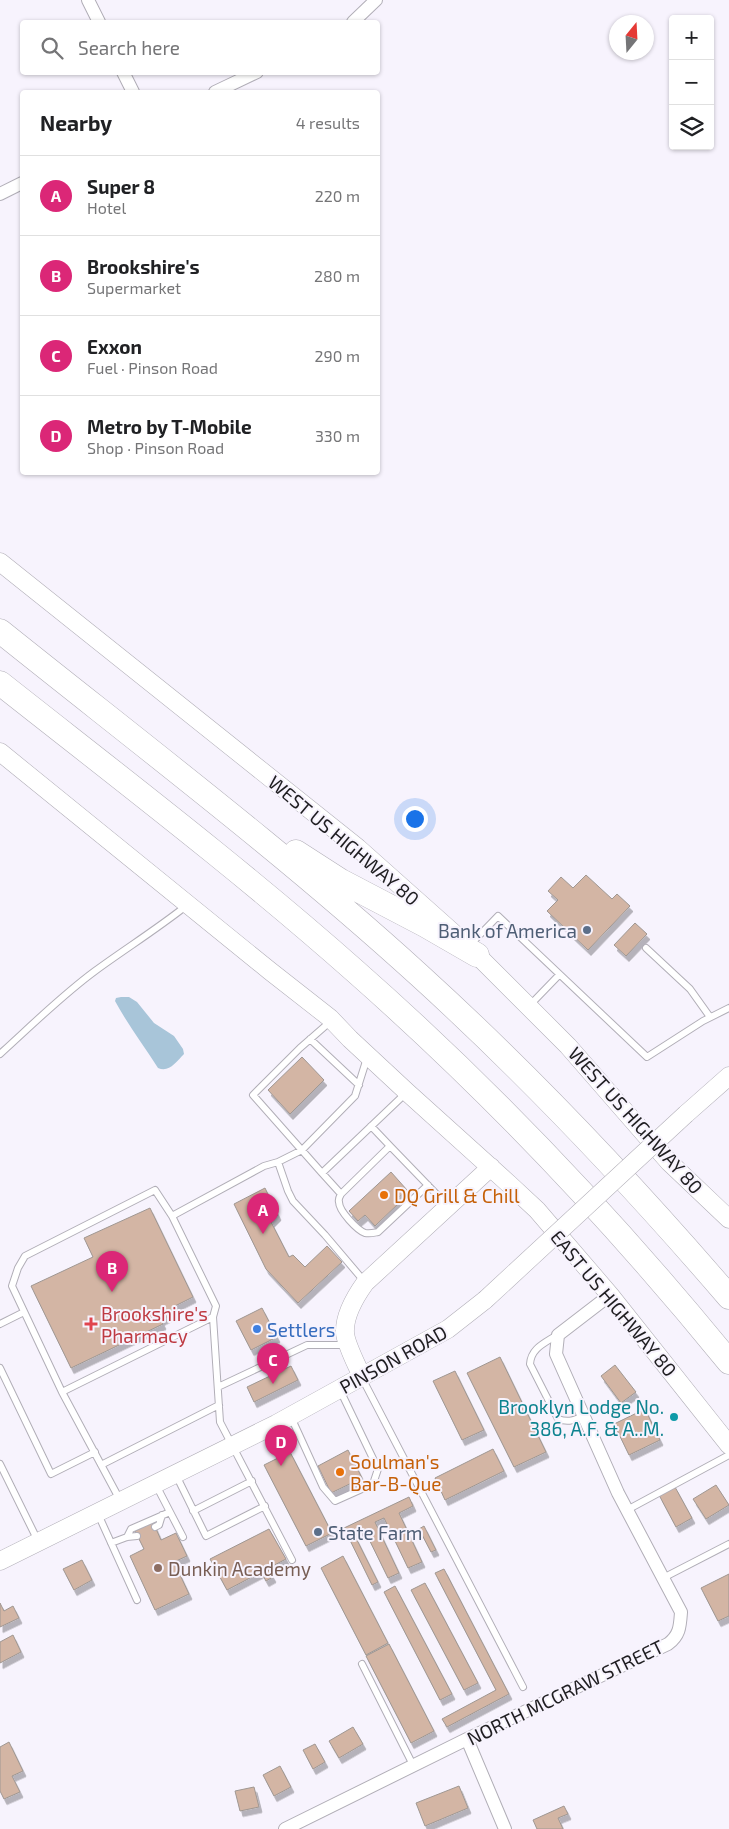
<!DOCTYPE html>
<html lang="en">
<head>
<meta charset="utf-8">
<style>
	:root { --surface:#fff; --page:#f2f2f2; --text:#202124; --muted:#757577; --line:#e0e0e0; --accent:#db2777 }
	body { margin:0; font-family:"Exo 2",sans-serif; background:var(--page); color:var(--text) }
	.controls { position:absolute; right:15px; top:15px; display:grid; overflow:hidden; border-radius:5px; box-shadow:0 1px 4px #0004 }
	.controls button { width:45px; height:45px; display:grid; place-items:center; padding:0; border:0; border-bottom:1px solid var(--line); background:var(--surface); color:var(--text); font:25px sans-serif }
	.compass { position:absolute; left:609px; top:15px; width:45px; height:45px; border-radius:50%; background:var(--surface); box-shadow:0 1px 4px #0004; rotate:18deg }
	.you { position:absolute; left:414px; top:818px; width:18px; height:18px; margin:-12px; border:4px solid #fff; border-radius:50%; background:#1a73e8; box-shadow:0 0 0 8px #1a73e833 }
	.badge { display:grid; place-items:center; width:32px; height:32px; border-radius:50%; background:var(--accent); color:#fff; font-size:16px; font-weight:700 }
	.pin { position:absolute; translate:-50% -41px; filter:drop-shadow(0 1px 2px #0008) }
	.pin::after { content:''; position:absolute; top:26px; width:18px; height:15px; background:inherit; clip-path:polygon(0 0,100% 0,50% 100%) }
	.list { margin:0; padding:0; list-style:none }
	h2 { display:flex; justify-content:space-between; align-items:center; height:65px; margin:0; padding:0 20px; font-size:21px }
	h2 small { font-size:16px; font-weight:400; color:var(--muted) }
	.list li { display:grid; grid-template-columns:32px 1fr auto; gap:15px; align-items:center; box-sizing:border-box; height:80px; padding:0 20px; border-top:1px solid var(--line) }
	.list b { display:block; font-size:19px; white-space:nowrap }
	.list p { margin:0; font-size:16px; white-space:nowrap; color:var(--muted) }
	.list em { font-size:16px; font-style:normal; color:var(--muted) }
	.icon { flex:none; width:28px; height:28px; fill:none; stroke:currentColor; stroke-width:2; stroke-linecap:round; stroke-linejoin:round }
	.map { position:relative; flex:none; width:729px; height:1829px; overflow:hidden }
	.search { position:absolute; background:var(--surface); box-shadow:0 1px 4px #0004; left:20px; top:20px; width:360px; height:55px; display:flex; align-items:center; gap:12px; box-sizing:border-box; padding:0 18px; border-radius:5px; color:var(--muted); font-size:19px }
	.panel { position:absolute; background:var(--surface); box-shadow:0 1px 4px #0004; left:20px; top:90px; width:360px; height:385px; border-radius:5px }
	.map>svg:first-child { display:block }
	.water { fill:#a8c5d9 }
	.building { fill:#d3b5a4; stroke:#9f9792; filter:url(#shadow) }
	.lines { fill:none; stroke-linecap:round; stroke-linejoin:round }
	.service-casing { stroke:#b1aeb7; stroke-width:8 }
	.minor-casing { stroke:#b1aeb7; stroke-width:14 }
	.secondary-casing { stroke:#b1aeb7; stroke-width:19 }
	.motorway-casing { stroke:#b1aeb7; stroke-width:25 }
	.service { stroke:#fff; stroke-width:6 }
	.minor { stroke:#fff; stroke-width:12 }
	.secondary { stroke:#fff; stroke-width:18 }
	.motorway { stroke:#fff; stroke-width:24 }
	.secondary-bridge-casing { stroke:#b1aeb7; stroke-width:19; stroke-linecap:butt }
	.secondary-bridge { stroke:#fff; stroke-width:18 }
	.service-dot { fill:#5c6f8a; stroke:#f7f3fd; stroke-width:2 }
	.food-dot { fill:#e8710a; stroke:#f7f3fd; stroke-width:2 }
	.health-dot { fill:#e0444e; stroke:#f7f3fd; stroke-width:2 }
	.shop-dot { fill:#3f7fe0; stroke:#f7f3fd; stroke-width:2 }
	.culture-dot { fill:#0f9aa8; stroke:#f7f3fd; stroke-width:2 }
	.education-dot { fill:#8d6e63; stroke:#f7f3fd; stroke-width:2 }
	.labels { text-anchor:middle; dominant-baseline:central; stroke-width:4; stroke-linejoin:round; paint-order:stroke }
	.street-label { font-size:19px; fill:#1f1e21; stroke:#f7f3fd }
	.service-label { font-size:19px; fill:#4e5e75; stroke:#f7f3fd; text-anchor:end }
	.food-label { font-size:19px; fill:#c56008; stroke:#f7f3fd; text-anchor:start }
	.health-label { font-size:19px; fill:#be3a42; stroke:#f7f3fd; text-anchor:start }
	.shop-label { font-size:19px; fill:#366cbe; stroke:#f7f3fd; text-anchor:start }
	.culture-label { font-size:19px; fill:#0d838f; stroke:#f7f3fd; text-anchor:end }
	.education-label { font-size:19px; fill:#785e54; stroke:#f7f3fd; text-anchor:start }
</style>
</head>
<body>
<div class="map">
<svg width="729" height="1829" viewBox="0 0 729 1829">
	<defs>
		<filter id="shadow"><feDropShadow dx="3" dy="5.5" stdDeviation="0" flood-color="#0004"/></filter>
	</defs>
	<rect width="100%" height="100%" fill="#f7f3fd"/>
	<path class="water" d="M121 997H129L137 1002 154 1023 174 1036 183 1049 184 1054C176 1062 169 1073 158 1068 144 1046 128 1025 115 1001L116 998Z"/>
	<path class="building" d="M586 875 612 899 617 894 630 906 588 950 547 911 558 900 548 891 561 877 573 888Z
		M635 923 647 934 626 956 614 945Z
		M302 1057 324 1080 290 1114 268 1090Z
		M391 1172 407 1190 396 1200 399 1203 375 1226 365 1215 358 1221 349 1211Z
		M265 1188 278 1215 271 1222 289 1257 293 1255 305 1267 327 1246 342 1262 298 1303 266 1269 234 1204Z
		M150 1208 193 1297 175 1306 178 1311 161 1320 163 1324 71 1368 31 1286 93 1257 84 1238Z
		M262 1308 277 1337 251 1350 236 1321Z
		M500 1357 546 1452 514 1467 467 1373Z
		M615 1365 636 1392 621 1403 601 1376Z
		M291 1366 298 1380 254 1402 247 1387Z
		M455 1371 484 1430 462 1440 433 1381Z
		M645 1409 660 1440 629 1455 614 1424Z
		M493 1449 504 1471 445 1500 435 1478Z
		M348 1450 362 1478 331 1493 318 1466Z
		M290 1452 332 1533 306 1546 264 1465Z
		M716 1485 729 1505 706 1519 693 1499Z
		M675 1487 692 1518 676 1527 659 1495Z
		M409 1497 413 1506 399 1513 422 1562 408 1568 384 1518 375 1522 399 1573 388 1578 364 1529 354 1534 378 1582 372 1585 344 1528Z
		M153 1522 161 1540 176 1533 187 1556 174 1562 189 1594 155 1610 130 1556 144 1549 135 1531Z
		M424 1526 436 1550 431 1552 419 1529Z
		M269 1529 286 1559 227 1590 210 1559Z
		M343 1556 388 1643 366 1655 321 1568Z
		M82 1560 92 1580 74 1590 63 1569Z
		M444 1569 509 1694 447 1727 442 1719 496 1690 435 1573Z
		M269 1570 273 1577 266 1581 262 1574Z
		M729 1574V1616L718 1621 701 1588Z
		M425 1583 478 1683 464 1690 411 1590Z
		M395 1586 452 1694 440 1700 384 1592Z
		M0 1603 4 1611 13 1606 19 1618 0 1627Z
		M13 1635 21 1652 0 1663V1642Z
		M389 1644 434 1731 411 1743 366 1656Z
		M353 1727 363 1744 339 1758 329 1741Z
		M9 1742 23 1771 12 1776 20 1792 4 1799 0 1791V1747Z
		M315 1744 325 1762 313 1769 303 1750Z
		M280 1766 291 1787 274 1796 263 1775Z
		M459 1786 468 1808 425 1826 416 1803Z
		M254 1787 259 1807 240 1811 235 1791Z
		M564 1806 568 1814 558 1818 563 1829H537L533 1820Z"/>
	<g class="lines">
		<g class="service-casing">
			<path id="service" d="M469 946 498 916 647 1057 703 1021 729 1008
				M646 948 690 989 710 1017
				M530 1005 559 975
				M310 1039 359 1085
				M0 1054C31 1026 61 996 95 971 125 949 157 929 186 906
				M371 1126 390 1146 341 1194 322 1173 406 1093
				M390 1146 448 1206
				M278 1162 288 1191 293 1201 325 1235 364 1281
				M322 1173 253 1095 300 1048 331 1021
				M341 1194C340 1196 338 1199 339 1202 339 1211 357 1230 365 1233 370 1234 373 1233 378 1232L428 1185
				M172 1216 264 1166 278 1162 302 1150 355 1096 367 1058
				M0 1324 24 1312
				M557 1335C545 1343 531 1348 530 1364L558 1419C569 1423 575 1420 584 1415
				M0 1368 51 1474 95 1452
				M362 1378 523 1687
				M218 1387 307 1345H347
				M62 1392 12 1286 18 1268 25 1256 155 1190 172 1216 216 1306 213 1317
				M291 1417 323 1487 335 1501 373 1484 378 1469 340 1390
				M0 1464 38 1541
				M101 1465 219 1405
				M176 1475 206 1536 265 1506
				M120 1500 62 1392 213 1317 220 1422 292 1560
				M627 1510 729 1455
				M193 1511 252 1481
				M170 1512 183 1537
				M98 1514 137 1600
				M155 1527 159 1525 162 1515
				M127 1537 131 1529 170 1512 156 1485
				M111 1543 127 1537 137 1536
				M663 1578 729 1544
				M362 1664 413 1765"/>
		</g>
		<g class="minor-casing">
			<path id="minor" d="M88 0 99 22
				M353 22 376 0
				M123 72 133 92
				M215 92 257 72
				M0 194 22 183
				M467 1739 505 1829
				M285 1829 467 1739 668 1644C680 1635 680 1626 681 1612L618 1493 556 1354 558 1335 610 1295"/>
		</g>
		<g class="secondary-casing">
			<path id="secondary" d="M0 562 358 848 468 946 568 1046 669 1162 729 1219
				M0 752 270 971 330 1018 350 1039 407 1092 509 1184 537 1210 610 1295 729 1445
				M686 1114 729 1076
				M362 1377C357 1365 346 1345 345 1333 344 1315 355 1297 365 1283L491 1167
				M0 1561 276 1424 448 1329 485 1300"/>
		</g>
		<g class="motorway-casing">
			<path id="motorway" d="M0 631C141 744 285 853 419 975 529 1075 632 1184 729 1297
				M0 683C119 777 241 870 355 971 490 1090 615 1222 729 1362
				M296 852 341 881 425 925 477 955"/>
		</g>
		<use href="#service" class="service"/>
		<use href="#minor" class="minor"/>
		<use href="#secondary" class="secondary"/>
		<use href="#motorway" class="motorway"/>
		<g class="secondary-bridge-casing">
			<path id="secondary-bridge" d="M485 1300 686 1114"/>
		</g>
		<use href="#secondary-bridge" class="secondary-bridge"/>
	</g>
	<g class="service-dot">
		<circle cx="587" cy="930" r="5"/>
		<circle cx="318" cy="1532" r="5"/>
	</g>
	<g class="food-dot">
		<circle cx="384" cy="1195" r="5"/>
		<circle cx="340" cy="1472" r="5"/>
	</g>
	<path class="health-dot" d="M88.5 1316.5h5v5h5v5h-5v5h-5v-5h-5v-5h5z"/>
	<circle class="shop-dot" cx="257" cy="1329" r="5"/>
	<circle class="culture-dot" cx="674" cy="1417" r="5"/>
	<circle class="education-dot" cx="158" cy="1568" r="5"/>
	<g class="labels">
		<g class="street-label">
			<text transform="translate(344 840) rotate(40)">WEST US HIGHWAY 80</text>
			<text transform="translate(636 1120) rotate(48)">WEST US HIGHWAY 80</text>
			<text transform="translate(614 1303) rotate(50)">EAST US HIGHWAY 80</text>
			<text transform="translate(393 1359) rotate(-29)">PINSON ROAD</text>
			<text transform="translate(565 1692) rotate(-26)">NORTH MCGRAW STREET</text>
		</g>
		<g class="service-label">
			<text x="577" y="930">Bank of America</text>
			<text x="328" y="1532" text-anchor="start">State Farm</text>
		</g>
		<g class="food-label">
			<text x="394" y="1195">DQ Grill &amp; Chill</text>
			<text x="350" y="1461">Soulman's<tspan x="350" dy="22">Bar-B-Que</tspan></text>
		</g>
		<g class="health-label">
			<text x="101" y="1313">Brookshire's<tspan x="101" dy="22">Pharmacy</tspan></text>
		</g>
		<g class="shop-label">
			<text x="267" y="1329">Settlers</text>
		</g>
		<g class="culture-label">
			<text x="664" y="1406">Brooklyn Lodge No.<tspan x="664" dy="22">386, A.F. &amp; A..M.</tspan></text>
		</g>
		<g class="education-label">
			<text x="168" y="1568">Dunkin Academy</text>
		</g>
	</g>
</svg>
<div class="controls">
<button>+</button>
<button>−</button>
<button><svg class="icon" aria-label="layers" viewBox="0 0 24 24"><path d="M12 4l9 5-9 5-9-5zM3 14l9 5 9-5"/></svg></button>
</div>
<svg class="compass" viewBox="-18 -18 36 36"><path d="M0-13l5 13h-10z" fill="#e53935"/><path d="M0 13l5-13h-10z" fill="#757577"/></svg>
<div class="you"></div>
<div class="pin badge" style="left:263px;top:1234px">A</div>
<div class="pin badge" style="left:112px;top:1292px">B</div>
<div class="pin badge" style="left:273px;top:1384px">C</div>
<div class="pin badge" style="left:281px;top:1466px">D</div>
<div class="search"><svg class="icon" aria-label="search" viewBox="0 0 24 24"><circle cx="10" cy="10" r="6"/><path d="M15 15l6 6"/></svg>Search here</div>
<section class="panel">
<h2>Nearby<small>4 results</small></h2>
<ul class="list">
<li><span class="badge">A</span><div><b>Super 8</b><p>Hotel</p></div><em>220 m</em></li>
<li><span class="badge">B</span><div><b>Brookshire's</b><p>Supermarket</p></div><em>280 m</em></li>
<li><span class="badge">C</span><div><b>Exxon</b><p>Fuel · Pinson Road</p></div><em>290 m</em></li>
<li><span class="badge">D</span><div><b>Metro by T-Mobile</b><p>Shop · Pinson Road</p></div><em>330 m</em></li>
</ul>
</section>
</div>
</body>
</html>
